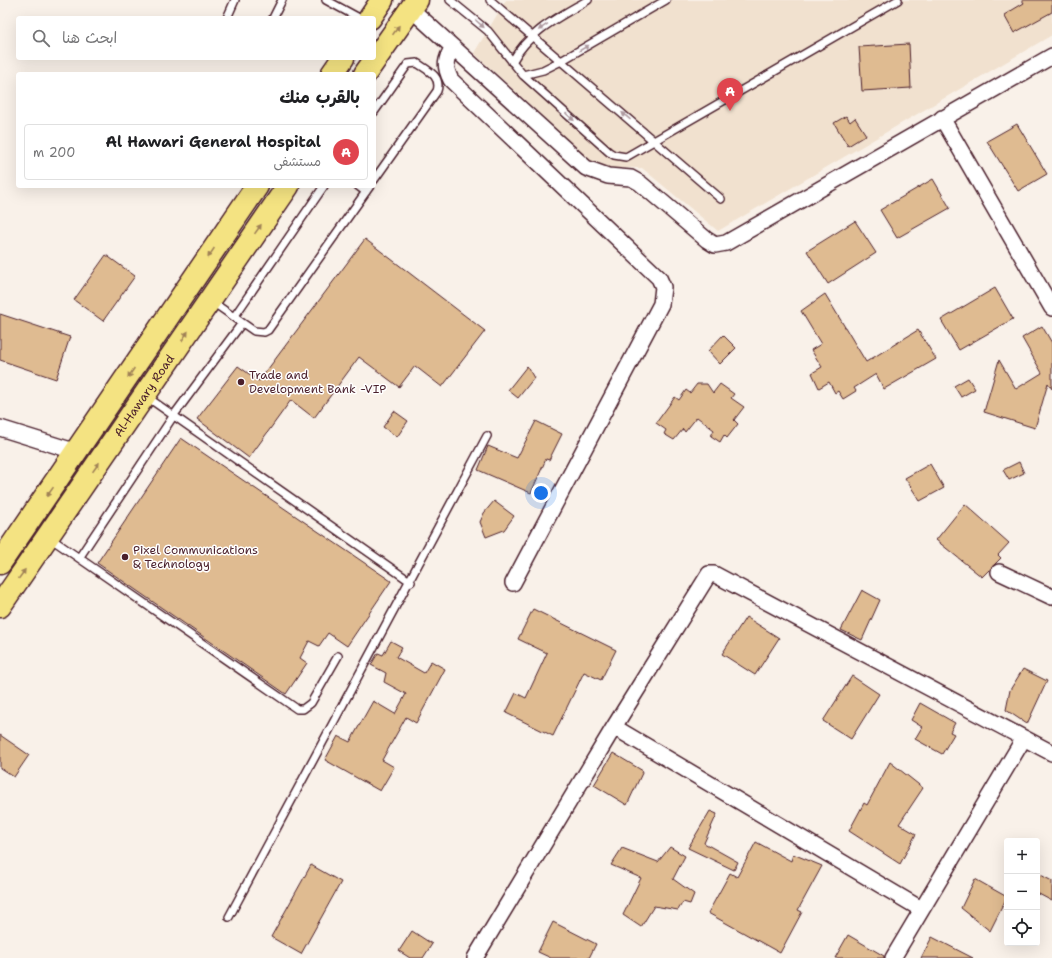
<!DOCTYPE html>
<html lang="ar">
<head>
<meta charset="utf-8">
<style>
	:root { --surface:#fff; --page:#f6f6f6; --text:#202124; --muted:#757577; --line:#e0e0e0; --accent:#0b8043 }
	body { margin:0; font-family:"Shantell Sans","Playpen Sans Arabic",sans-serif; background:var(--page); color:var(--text); direction:rtl }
	.controls { position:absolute; right:12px; bottom:12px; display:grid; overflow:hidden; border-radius:4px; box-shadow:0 4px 16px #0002 }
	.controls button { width:36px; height:36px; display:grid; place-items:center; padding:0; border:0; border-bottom:1px solid var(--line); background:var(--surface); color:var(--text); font:20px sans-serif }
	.you { position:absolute; left:541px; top:493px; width:14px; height:14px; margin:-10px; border:3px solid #fff; border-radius:50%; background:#1a73e8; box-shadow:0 0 0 6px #1a73e833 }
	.badge { display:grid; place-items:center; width:26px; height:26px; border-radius:50%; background:var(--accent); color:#fff; font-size:13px; font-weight:700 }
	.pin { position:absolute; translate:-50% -33px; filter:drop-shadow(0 1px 2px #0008) }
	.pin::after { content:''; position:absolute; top:21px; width:14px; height:12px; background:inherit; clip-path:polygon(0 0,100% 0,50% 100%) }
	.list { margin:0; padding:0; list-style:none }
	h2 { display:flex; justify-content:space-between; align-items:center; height:52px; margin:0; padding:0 16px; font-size:17px }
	h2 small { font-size:13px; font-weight:400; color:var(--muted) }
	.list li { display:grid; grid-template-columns:26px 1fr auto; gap:12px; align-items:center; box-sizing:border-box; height:56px; margin:0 8px 8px; padding:0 8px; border:1px solid var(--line); border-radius:4px }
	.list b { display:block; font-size:15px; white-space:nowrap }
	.list p { margin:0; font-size:13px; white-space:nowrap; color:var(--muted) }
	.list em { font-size:13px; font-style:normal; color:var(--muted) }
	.icon { flex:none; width:22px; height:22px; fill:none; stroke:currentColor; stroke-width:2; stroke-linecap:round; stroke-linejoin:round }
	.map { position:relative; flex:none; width:1052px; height:958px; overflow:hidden; direction:ltr }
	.search { position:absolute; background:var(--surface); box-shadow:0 4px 16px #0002; left:16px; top:16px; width:360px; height:44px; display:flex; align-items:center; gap:10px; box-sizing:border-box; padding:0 14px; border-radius:4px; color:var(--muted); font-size:15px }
	.panel { position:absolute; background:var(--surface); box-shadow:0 4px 16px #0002; left:16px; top:72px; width:360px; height:116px; border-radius:4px; direction:rtl }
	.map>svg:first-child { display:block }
	.built { fill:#f1e1cf }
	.building { fill:#dfbb91; stroke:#4a1f2b }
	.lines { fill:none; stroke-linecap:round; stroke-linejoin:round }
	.service-casing { stroke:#4a1f2b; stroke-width:10 }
	.minor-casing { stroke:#4a1f2b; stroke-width:18 }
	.trunk-casing { stroke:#4a1f2b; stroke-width:25 }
	.service { stroke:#fff; stroke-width:7 }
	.minor { stroke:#fff; stroke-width:15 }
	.trunk { stroke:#f4e382; stroke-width:22 }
	.oneway { fill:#ae9aa0 }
	.oneway2 { fill:#9f8156 }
	.poi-dot { fill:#4a1f2b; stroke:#fff; stroke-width:1.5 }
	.labels { text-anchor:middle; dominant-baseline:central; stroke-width:3; stroke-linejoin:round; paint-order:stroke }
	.poi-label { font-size:12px; fill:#4a1f2b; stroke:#fff; text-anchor:start }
	.street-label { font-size:12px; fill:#4a1f2b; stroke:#fff }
</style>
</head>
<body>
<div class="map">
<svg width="1052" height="958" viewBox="0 0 1052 958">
	<rect width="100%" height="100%" fill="#f9f1e9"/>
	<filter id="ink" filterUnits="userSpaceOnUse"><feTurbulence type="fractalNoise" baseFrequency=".025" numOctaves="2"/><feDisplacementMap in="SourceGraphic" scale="8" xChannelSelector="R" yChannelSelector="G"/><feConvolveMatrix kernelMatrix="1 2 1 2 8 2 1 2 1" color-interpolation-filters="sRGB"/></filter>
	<g filter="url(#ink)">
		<path class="built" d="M506 0H1052V35L718 231 642 168H598L474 53Z"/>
		<path class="building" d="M1022 0H1052V12L1014 33 1004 15 1024 3Z
			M909 44 911 88 862 91 859 47Z
			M846 116 850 122 855 118 866 135 848 146 834 123Z
			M1017 124 1047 174 1018 191 987 141Z
			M933 179 950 208 897 238 880 210Z
			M855 221 876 253 828 284 807 251Z
			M365 239 485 331 442 387 415 366 399 387 359 357 314 418 291 400 249 458 197 419 238 366 259 381Z
			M106 255 135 276 103 321 74 300Z
			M995 288 1013 319 959 350 941 320Z
			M825 294 866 362 918 330 936 359 884 389 876 374 854 388 856 391 843 399 838 391 835 393 829 382 819 388 812 373 822 367 811 350 821 344 801 311Z
			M0 314 70 337 56 379 0 360Z
			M1042 326 1052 343V389L1048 383 1035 428 984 412 999 360 1016 389 1042 373 1022 338Z
			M723 335 736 348 720 364 708 351Z
			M527 366 534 378 518 398 508 390Z
			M968 378 975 389 961 397 954 386Z
			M697 384H707L713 393 720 384 734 394 731 398 744 407 734 420 738 424 727 438 724 435 720 442 711 436 714 430 697 417 685 432 683 429 674 440 664 434 666 430 656 423 675 397 679 400 686 390 690 393Z
			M394 411 408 421 397 437 383 427Z
			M536 421 562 434 549 460 546 459 531 493 478 470 488 446 517 458Z
			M181 438 391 581 347 646 328 633 319 646 309 641 300 658 307 663 286 694 97 563Z
			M1019 462 1024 473 1009 480 1003 470Z
			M930 464 944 488 920 501 905 478Z
			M494 501 514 516 504 530 486 537 480 522 484 513Z
			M965 504 1009 543 998 555 1001 558 982 577 936 540Z
			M862 590 880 600 862 640 841 630Z
			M533 609 616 650 601 680 584 672 553 736 506 713 516 693 526 698 547 653 518 639Z
			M746 617 779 638 755 675 722 654Z
			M391 641 402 647 396 657 424 673 431 661 445 669 416 723 406 717 382 760 394 767 380 791 325 760 338 736 350 742 373 701 395 714 406 694 384 682 386 673 371 665 378 653 383 655Z
			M1023 669 1047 681 1027 724 1006 710 1010 690Z
			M852 676 879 694 851 739 823 721Z
			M920 703 955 723 950 732 954 734 942 754 915 739 922 727 911 720Z
			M0 735 29 755 14 777 0 768Z
			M613 753 643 771 627 805 594 785Z
			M890 762 923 788 899 824 916 834 900 864 849 831 864 803 867 805Z
			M710 811 717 814 704 843 738 862 734 870 688 848Z
			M756 842 791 861 793 854 822 866 798 910 802 912 780 953 708 913 730 873 737 877Z
			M670 847 685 856 673 879 694 894 690 904 683 902 678 910 654 906 641 927 623 915 641 878 611 865 622 848 658 862Z
			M311 865 341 882 301 954 271 937Z
			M1037 873 1052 881V901L1037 893Z
			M975 879 1007 897 990 931 961 908Z
			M553 922 596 944 589 958H551L538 952Z
			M412 931 432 944 423 958H410L399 951Z
			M848 935 884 956V958H835Z
			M932 937 973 958H921Z"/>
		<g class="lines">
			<g class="service-casing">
				<path id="service" d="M326 0 359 18
					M450 0 488 31 523 75 609 152 614 155 626 157 898 0
					M490 0 721 199
					M227 18 235 0
					M273 18 282 0
					M512 62C529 31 559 17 588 0
					M523 75 543 70 561 61 666 0
					M374 112 408 64 417 63C427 70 442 76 437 91L374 180
					M358 186 366 192
					M211 301 254 331 264 332 268 330 370 186
					M234 317 324 186
					M147 397 411 582
					M50 538 297 709H303L311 703 338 656
					M79 558 174 415 242 323
					M229 917 487 436"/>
			</g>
			<g class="minor-casing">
				<path id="minor" d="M411 9 586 168 608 176 631 178 640 183 707 240 715 245 726 243 1052 56
					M453 47C445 60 444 66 451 80L659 278 663 287 661 304 513 583
					M942 118 1052 308
					M0 428 77 452
					M999 572 1052 597
					M614 727 921 909
					M475 958 614 727 709 574H714L1052 753
					M893 958 1024 738"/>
			</g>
			<g class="trunk-casing">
				<g id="trunk">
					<path d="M370 18 382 0"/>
					<path d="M332 74 343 58"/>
					<path d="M365 74 417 0"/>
					<path d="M0 563 257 186"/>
					<path id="s1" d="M0 606 288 186"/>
				</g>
			</g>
			<use href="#service" class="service"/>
			<use href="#minor" class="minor"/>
			<use href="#trunk" class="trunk"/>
		</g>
		<defs><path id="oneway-solid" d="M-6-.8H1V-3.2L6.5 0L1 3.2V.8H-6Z"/></defs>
		<g class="oneway">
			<use href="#oneway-solid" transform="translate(480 24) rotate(42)"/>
			<use href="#oneway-solid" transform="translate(543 27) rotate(145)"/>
			<use href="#oneway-solid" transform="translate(584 48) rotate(-30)"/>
			<use href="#oneway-solid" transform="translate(626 116) rotate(-139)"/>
			<use href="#oneway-solid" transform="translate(570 117) rotate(42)"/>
		</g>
		<g class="oneway2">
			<use href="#oneway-solid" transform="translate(396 30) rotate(-55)"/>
			<use href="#oneway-solid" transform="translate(258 229) rotate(-55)"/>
			<use href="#oneway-solid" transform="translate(211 253) rotate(124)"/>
			<use href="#oneway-solid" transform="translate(185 336) rotate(-56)"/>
			<use href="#oneway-solid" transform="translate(131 373) rotate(124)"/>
			<use href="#oneway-solid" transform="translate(96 467) rotate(-55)"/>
			<use href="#oneway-solid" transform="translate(50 492) rotate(125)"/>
			<use href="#oneway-solid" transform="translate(22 574) rotate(-55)"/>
		</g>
	</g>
	<g class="poi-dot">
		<circle cx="241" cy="382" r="4"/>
		<circle cx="125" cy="557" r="4"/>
	</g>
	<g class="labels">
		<g class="poi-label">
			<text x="249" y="375">Trade and<tspan x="249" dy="14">Development Bank -VIP</tspan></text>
			<text x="133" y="550">Pixel Communications<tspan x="133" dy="14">&amp; Technology</tspan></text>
		</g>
		<g class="street-label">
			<text stroke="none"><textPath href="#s1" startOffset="255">Al-Hawary Road</textPath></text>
		</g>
	</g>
</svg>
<div class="controls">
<button>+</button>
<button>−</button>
<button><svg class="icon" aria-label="locate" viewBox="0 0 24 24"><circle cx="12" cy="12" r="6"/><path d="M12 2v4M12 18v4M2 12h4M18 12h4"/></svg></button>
</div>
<div class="you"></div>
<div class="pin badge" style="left:730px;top:111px;background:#e0444e">A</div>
<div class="search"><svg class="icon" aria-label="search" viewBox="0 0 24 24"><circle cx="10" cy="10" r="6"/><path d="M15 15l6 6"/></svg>ابحث هنا</div>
<section class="panel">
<h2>بالقرب منك<small></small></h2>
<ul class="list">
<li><span class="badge" style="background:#e0444e">A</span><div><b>Al Hawari General Hospital</b><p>مستشفى</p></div><em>200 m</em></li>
</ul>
</section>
</div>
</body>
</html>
